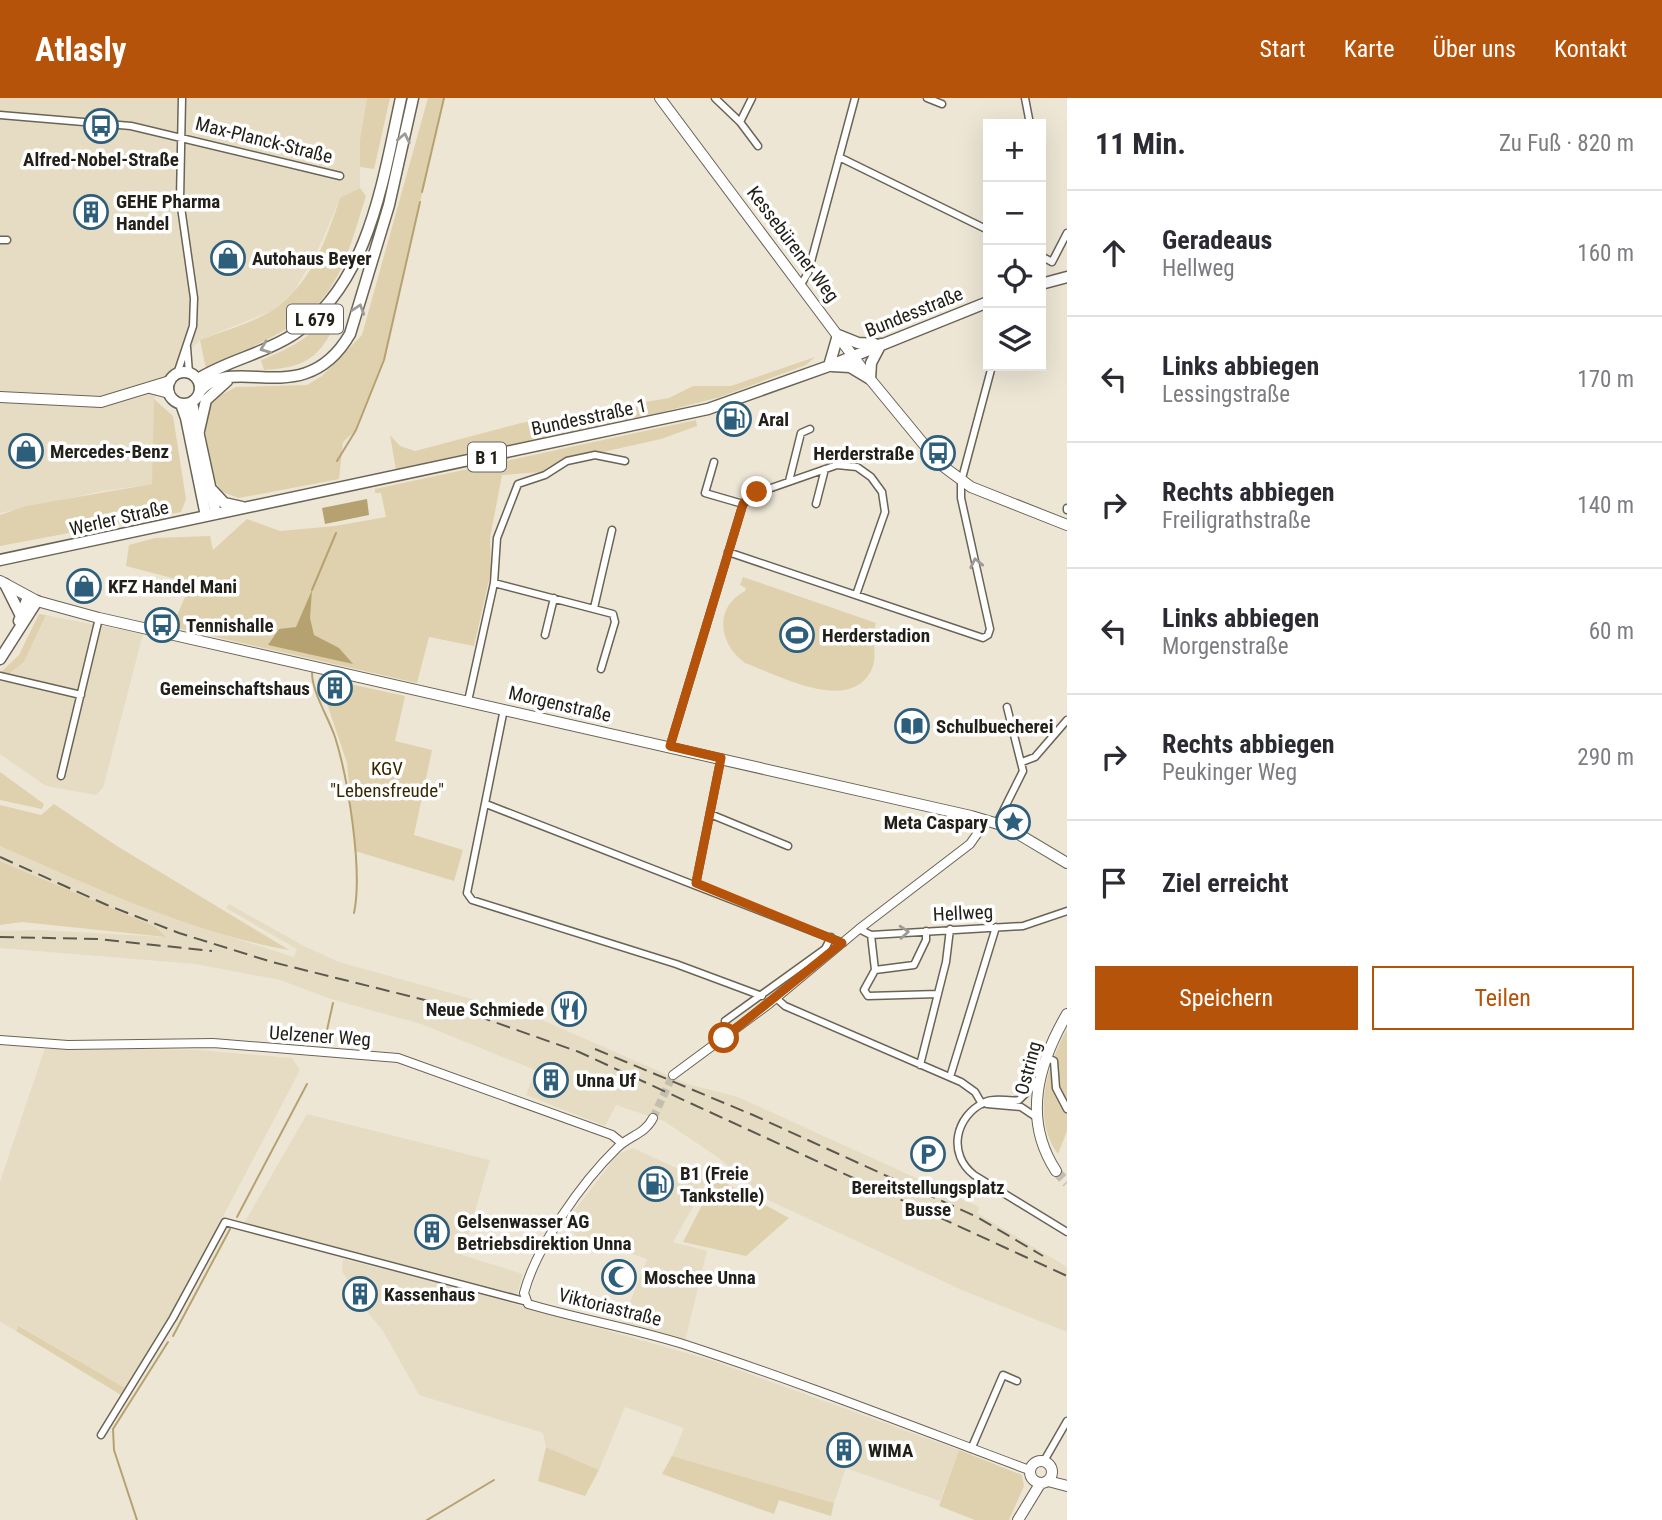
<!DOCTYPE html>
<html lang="de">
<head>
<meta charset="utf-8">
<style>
	:root { --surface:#fff; --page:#f7f7f7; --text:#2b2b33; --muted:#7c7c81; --line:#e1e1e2; --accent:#b45309 }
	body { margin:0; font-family:"Roboto Condensed",sans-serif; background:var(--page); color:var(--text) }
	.controls { position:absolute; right:21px; top:21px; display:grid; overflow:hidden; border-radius:0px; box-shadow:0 7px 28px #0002 }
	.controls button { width:63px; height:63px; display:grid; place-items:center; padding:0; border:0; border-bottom:2px solid var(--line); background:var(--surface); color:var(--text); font:35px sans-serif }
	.stop { position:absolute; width:21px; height:21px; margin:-16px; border:5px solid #b45309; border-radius:50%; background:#fff }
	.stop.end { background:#b45309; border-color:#fff; box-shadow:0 2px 7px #0008 }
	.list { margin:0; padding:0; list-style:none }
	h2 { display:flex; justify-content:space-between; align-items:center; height:91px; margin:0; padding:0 28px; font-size:30px }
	h2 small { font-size:23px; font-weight:400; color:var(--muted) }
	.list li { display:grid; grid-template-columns:46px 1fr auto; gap:21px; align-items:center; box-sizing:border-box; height:126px; padding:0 28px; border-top:2px solid var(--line) }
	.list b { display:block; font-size:26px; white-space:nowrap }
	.list p { margin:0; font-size:23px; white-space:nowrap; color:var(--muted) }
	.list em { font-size:23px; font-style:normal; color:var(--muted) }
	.actions { display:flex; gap:14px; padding:21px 28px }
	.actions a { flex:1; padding:16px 0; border:2px solid var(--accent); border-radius:0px; text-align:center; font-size:24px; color:var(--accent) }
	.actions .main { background:var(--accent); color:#fff }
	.icon { flex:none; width:38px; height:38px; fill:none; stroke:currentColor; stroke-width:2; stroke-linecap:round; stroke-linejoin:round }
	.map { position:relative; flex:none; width:1067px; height:1422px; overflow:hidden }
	header { display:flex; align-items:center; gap:42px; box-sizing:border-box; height:98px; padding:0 35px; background:var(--accent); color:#fff }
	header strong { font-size:33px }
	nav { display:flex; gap:38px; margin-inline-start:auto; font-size:24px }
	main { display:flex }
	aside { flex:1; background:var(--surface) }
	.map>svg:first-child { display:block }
	.built { fill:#e6dcc4 }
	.green { fill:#dfd1ad }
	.water { fill:#b6a270 }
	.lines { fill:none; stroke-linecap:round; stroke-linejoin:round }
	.stream { stroke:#b6a270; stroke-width:2 }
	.tertiary-tunnel { stroke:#c4beaf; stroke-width:8; stroke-dasharray:8 4; stroke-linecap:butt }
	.secondary-tunnel { stroke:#c4beaf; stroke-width:10; stroke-dasharray:10 5; stroke-linecap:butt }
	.minor-casing { stroke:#6a6456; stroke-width:9 }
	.tertiary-casing { stroke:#6a6456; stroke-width:10 }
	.secondary-casing { stroke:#6a6456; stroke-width:12 }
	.primary-casing { stroke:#6a6456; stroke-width:13 }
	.trunk-casing { stroke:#6a6456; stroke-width:13 }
	.minor { stroke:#fff; stroke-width:6 }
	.tertiary { stroke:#fff; stroke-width:8 }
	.secondary { stroke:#fff; stroke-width:10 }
	.primary { stroke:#fff; stroke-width:10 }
	.trunk { stroke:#fff; stroke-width:10 }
	.rail { stroke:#5b584e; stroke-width:2; stroke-dasharray:14 7; stroke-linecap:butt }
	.oneway { stroke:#9c9b98 }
	.route { stroke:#b45309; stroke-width:9 }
	.labels { text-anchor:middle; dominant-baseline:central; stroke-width:7; stroke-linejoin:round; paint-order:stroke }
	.shield { fill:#fff; stroke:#64635e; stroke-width:2 }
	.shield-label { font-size:18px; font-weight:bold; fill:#222019 }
	.street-label { font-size:19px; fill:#222019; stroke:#fff }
	.poi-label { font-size:19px; font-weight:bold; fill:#222019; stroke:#fff; text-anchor:start }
	.park-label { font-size:19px; fill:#372800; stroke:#fff }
</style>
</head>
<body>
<header>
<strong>Atlasly</strong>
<nav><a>Start</a><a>Karte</a><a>Über uns</a><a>Kontakt</a></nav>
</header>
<main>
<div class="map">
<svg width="1067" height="1422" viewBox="0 0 1067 1422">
	<rect width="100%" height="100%" fill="#ede6d5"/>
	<path class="built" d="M0 0H367L360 41V90L340 100 322 143 292 198 269 214 200 242 172 271 154 301 153 386 103 393 0 415Z
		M46 517 143 536 103 690 96 697 46 688 0 656V583L24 564Z
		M0 748 171 820 294 859 297 851 226 810 229 806 302 847 339 864 533 918 688 986 738 999 980 1109 977 1115 1067 1169V1234L964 1193 768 1102 719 1060 664 1023 616 1007 605 1028 526 997 535 972 421 926 331 901 280 882 195 866 0 850V833L39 832 165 839 154 828 0 763Z
		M45 950 199 952 292 960 300 972 163 1233 125 1290 20 1228 16 1233 0 1224V1084Z
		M307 1016 490 1062 462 1157 523 1176 517 1196 244 1125Z
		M633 1050 707 1084 673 1144 707 1153 685 1243 622 1225 647 1161 577 1138 563 1127 618 1056Z
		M343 1161 451 1188 711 1262 959 1352 940 1403 846 1370 834 1405 672 1358 684 1330 625 1309 599 1372 546 1349 543 1335 419 1297 383 1233 364 1210 342 1173Z"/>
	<path class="green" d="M367 0H390L374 71 360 69V41Z
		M428 0H444L384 262 356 332 343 344 339 381 239 400 222 394 215 383 206 338 204 320 210 303 236 289 307 287 322 278 362 237Z
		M360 90 366 98C354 134 345 177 318 206 289 237 243 251 206 271L200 242C223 233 250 226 271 213 310 189 326 142 340 100Z
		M336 208 341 211C325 254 311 270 264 272L261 262C296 248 313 238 336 208Z
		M815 259 806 267 720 299 662 314 396 372 390 337 400 348 415 353 521 325 669 300 693 288H731Z
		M154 301 173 318 186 401 181 414 0 448V417L26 408 152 386Z
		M696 322 697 328 661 341 558 364 542 374 502 377 490 440 491 473 474 548 429 539 417 585 172 529 191 485 126 468 129 447 155 440 210 438 213 452 247 421 280 433 335 428 386 419 381 395H375V391Z
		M743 479 876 525C870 541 879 557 871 573 848 616 778 577 745 565 719 546 713 510 745 493L746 490 740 487Z
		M39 516 46 517 24 564 0 583V575L19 557Z
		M318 579 405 598 395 643 432 652 414 737 463 752 454 783 355 753 347 665Z
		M0 674 44 706 42 711 0 702Z
		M54 706 117 748 289 852C188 834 94 789 0 748V707L41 717Z
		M0 763 154 828 166 839 22 824 0 827Z
		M1067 931V1033L1058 1056C1031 1019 1047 968 1067 931Z
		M716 1080 789 1120 746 1158 683 1144Z
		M19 1228 125 1290 121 1297 16 1233Z
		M546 1349 599 1372 585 1398 538 1383Z
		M959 1352 1022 1377 1024 1388 1009 1422H975L939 1408Z
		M672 1358 834 1405 831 1418 779 1402 774 1416 662 1376Z"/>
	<path class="water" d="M367 401 369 417 325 426 322 410Z
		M312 492 310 520 314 537 339 550 353 566 268 547 279 531 296 529Z"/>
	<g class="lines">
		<path class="stream" d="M422 94 444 0
			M337 363 356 332 384 262 420 104
			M312 492 336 435
			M312 574C312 595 328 618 335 639 348 680 363 773 354 815
			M323 950 333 905
			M237 1119 307 986
			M173 1238 230 1131
			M137 1422 114 1352 113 1331 168 1244
			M427 1422 494 1382"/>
		<path class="tertiary-tunnel" d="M653 1020 673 977"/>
		<path class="secondary-tunnel" d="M1056 1073 1067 1085"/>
		<g class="minor-casing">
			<path id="minor" d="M715 0 740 24 752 0
				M927 0 942 6
				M1025 0 1030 26
				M0 17 131 28 340 78
				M740 24 758 48
				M839 59 988 132
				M0 142H7
				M1041 158 1052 164 1067 135
				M800 188 808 175 855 0
				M187 249 189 275
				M177 276 193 228 194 200 180 102 182 0
				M714 364 705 395 743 406
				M789 383 801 335 810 331
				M816 406 825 371
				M1067 410V412
				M728 454 983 540 988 537 990 531 961 400V384L992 268
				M494 485 613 516 615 524 601 571
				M594 510 612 432
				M545 537 554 500
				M0 578 81 597
				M468 603 494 485 497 440 518 386 545 377 567 363 595 357 625 363
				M504 611 467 795 472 802 676 866 762 898
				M670 648 743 406 751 397 837 367 857 369 871 379 882 394 885 414 856 497
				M1022 664 1035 659 1067 622
				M61 678 99 520
				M486 706 843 845
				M710 716 788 748
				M997 725 1023 673 1007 609
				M696 785 721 660
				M859 831 871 837 1023 828 1067 813
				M871 837 875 872 914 867 926 842V833
				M875 872 864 892 868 898 938 896
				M776 900 785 908 961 984 975 994 982 1006
				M725 923 825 851 831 839
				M1046 959 1054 963 1056 990 1067 1011
				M920 967 946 864 950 831
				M950 979 996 829
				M1038 983 1019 1002C1008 1004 996 999 985 1004 955 1018 947 1056 974 1077L1067 1134
				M987 1006 1021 1009 1036 1019
				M101 1337 173 1220 225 1124 524 1203
				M972 1349 1003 1277 1017 1283
				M1044 1363 1067 1323"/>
		</g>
		<g class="tertiary-casing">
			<path id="tertiary" d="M0 942 68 947 213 945 398 960 612 1037 622 1045
				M673 977 769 906 859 831 970 746 987 722
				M653 1020C645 1036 629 1038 617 1050 582 1084 536 1149 524 1195L528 1206C579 1221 632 1230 683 1246 800 1284 914 1329 1029 1372"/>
		</g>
		<g class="secondary-casing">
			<path id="secondary" d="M660 0 870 281 940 366 971 389 1067 427
				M150 290 169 295
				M0 299 101 304 170 283
				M0 483 37 503 99 520 971 718 1005 728 1067 765
				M1056 1073C1022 1021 1038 966 1067 916
				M1030 1374a11 11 0 1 1 22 0a11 11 0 1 1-22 0Z
				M1048 1383 1067 1388
				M1018 1422 1040 1386"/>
		</g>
		<g class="primary-casing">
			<path id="primary" d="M1041 186 1067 179
				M829 268 838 237 858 245 875 246
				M832 268 850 269 870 281
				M168 290a16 16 0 1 1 32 0a16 16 0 1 1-32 0Z
				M870 281 871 265 881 246
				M192 305 216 416
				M181 306 186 320 206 418
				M212 392 224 405 242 409
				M0 462 708 311 829 268 988 204
				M5 486 21 518
				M19 523 28 499
				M0 561 37 503"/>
		</g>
		<g class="trunk-casing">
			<path id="trunk" d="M198 281C228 262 264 256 294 236 369 187 383 81 401 0
				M200 293C234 254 304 315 350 236L389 107 413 0
				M198 337 206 302 227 283"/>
		</g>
		<use href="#minor" class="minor"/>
		<use href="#tertiary" class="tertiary"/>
		<use href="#secondary" class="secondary"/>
		<use href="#primary" class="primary"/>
		<use href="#trunk" class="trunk"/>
		<path class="rail" d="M0 759 107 807 179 835 272 864 449 908 579 954 1067 1178
			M0 839 97 841 212 853
			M595 951 753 1017 977 1119 1043 1158"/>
	</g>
	<defs><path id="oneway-chevron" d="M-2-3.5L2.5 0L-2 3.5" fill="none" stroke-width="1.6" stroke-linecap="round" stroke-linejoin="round" transform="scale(1.75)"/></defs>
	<g class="oneway">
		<use href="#oneway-chevron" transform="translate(404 40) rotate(-78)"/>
		<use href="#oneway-chevron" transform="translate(359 211) rotate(-72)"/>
		<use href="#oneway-chevron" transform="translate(265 250) rotate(159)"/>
		<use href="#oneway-chevron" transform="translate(976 465) rotate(-102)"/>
		<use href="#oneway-chevron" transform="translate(904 834) rotate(-4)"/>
	</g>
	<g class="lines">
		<path class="route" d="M724 940 842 845 696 785 721 660 670 648 743 406 757 394"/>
	</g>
	<defs>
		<g id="bus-ring" transform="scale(1.75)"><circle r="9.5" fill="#fff" stroke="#2d5e7c" stroke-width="1.5"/><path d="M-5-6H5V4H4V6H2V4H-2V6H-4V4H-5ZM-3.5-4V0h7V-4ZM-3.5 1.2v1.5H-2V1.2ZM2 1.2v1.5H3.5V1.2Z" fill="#2d5e7c"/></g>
		<g id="building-ring" transform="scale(1.75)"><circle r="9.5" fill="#fff" stroke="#2d5e7c" stroke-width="1.5"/><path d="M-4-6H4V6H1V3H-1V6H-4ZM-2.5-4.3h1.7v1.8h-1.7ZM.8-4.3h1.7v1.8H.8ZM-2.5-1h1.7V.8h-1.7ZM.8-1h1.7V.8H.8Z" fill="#2d5e7c"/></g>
		<g id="shop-ring" transform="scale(1.75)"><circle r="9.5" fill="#fff" stroke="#2d5e7c" stroke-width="1.5"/><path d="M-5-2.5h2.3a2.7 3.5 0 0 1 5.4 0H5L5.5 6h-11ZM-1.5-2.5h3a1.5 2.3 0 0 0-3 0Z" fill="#2d5e7c"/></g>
		<g id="fuel-ring" transform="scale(1.75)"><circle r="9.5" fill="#fff" stroke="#2d5e7c" stroke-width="1.5"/><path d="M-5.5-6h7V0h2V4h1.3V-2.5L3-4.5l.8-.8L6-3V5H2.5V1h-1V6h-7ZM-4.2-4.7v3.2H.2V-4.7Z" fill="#2d5e7c"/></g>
		<g id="stadium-ring" transform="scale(1.75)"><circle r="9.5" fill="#fff" stroke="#2d5e7c" stroke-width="1.5"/><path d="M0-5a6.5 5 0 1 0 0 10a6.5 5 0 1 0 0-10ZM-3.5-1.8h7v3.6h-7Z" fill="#2d5e7c"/></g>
		<g id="library-ring" transform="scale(1.75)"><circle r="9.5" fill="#fff" stroke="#2d5e7c" stroke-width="1.5"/><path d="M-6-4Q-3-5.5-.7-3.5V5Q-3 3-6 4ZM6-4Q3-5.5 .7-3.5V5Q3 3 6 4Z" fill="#2d5e7c"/></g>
		<g id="sight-ring" transform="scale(1.75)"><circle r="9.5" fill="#fff" stroke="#2d5e7c" stroke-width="1.5"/><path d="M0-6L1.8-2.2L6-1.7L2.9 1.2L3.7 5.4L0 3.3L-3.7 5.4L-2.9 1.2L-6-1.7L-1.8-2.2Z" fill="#2d5e7c"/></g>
		<g id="restaurant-ring" transform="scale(1.75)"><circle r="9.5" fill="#fff" stroke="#2d5e7c" stroke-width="1.5"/><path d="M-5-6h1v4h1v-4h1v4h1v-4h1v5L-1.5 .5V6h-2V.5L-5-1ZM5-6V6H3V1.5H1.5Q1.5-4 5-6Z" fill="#2d5e7c"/></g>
		<g id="parking-ring" transform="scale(1.75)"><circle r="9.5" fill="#fff" stroke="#2d5e7c" stroke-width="1.5"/><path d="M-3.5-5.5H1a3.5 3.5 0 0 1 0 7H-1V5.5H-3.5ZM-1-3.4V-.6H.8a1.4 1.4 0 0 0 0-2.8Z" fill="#2d5e7c"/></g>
		<g id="mosque-ring" transform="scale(1.75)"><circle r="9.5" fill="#fff" stroke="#2d5e7c" stroke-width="1.5"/><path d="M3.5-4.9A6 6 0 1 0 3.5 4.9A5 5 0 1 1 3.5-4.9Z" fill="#2d5e7c"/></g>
	</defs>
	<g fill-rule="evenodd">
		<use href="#bus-ring" x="101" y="28"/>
		<use href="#building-ring" x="91" y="114"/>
		<use href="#shop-ring" x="228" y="160"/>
		<use href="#fuel-ring" x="734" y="321"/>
		<use href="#shop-ring" x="26" y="353"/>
		<use href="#bus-ring" x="938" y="355"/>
		<use href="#shop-ring" x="84" y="488"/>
		<use href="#bus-ring" x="162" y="527"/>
		<use href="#stadium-ring" x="797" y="537"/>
		<use href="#building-ring" x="335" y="590"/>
		<use href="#library-ring" x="912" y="628"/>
		<use href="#sight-ring" x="1013" y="724"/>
		<use href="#restaurant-ring" x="569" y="911"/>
		<use href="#building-ring" x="551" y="982"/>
		<use href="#parking-ring" x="928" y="1056"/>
		<use href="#fuel-ring" x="656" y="1086"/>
		<use href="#building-ring" x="432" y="1134"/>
		<use href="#mosque-ring" x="619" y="1179"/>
		<use href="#building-ring" x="360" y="1196"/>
		<use href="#building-ring" x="844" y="1352"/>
	</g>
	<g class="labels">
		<g class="shield">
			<rect x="287" y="206.5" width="56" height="29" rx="5"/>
			<rect x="468" y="344.5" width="38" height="29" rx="5"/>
		</g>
		<g class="shield-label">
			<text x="315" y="221">L 679</text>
			<text x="487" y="359">B 1</text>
		</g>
		<g class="street-label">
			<text transform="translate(264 42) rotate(14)">Max-Planck-Straße</text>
			<text transform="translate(793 146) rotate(53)">Kessebürener Weg</text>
			<text transform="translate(914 214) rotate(-22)">Bundesstraße</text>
			<text transform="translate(589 319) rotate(-12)">Bundesstraße 1</text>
			<text transform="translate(119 420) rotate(-13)">Werler Straße</text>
			<text transform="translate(560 606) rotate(13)">Morgenstraße</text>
			<text transform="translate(963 815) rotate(-3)">Hellweg</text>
			<text transform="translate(320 938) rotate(4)">Uelzener Weg</text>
			<text transform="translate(1028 970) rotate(-75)">Ostring</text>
			<text transform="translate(610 1209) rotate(14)">Viktoriastraße</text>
		</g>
		<g class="poi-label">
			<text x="101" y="61" text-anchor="middle">Alfred-Nobel-Straße</text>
			<text x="116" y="103">GEHE Pharma<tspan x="116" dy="22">Handel</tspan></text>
			<text x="252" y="160">Autohaus Beyer</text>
			<text x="758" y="321">Aral</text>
			<text x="50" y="353">Mercedes-Benz</text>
			<text x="914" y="355" text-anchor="end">Herderstraße</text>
			<text x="108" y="488">KFZ Handel Mani</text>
			<text x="186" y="527">Tennishalle</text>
			<text x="822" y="537">Herderstadion</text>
			<text x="310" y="590" text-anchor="end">Gemeinschaftshaus</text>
			<text x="936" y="628">Schulbuecherei</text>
			<text x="988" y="724" text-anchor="end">Meta Caspary</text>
			<text x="544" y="911" text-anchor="end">Neue Schmiede</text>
			<text x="576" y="982">Unna Uf</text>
			<text x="680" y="1075">B1 (Freie<tspan x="680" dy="22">Tankstelle)</tspan></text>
			<text x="928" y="1089" text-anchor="middle">Bereitstellungsplatz<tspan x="928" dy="22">Busse</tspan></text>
			<text x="457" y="1123">Gelsenwasser AG<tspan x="457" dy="22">Betriebsdirektion Unna</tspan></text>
			<text x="644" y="1179">Moschee Unna</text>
			<text x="384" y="1196">Kassenhaus</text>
			<text x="868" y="1352">WIMA</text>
		</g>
		<g class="park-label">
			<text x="387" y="670">KGV<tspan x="387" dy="22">"Lebensfreude"</tspan></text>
		</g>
	</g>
</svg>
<div class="controls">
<button>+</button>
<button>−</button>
<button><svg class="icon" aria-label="locate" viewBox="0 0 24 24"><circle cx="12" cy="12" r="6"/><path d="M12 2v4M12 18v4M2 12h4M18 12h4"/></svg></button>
<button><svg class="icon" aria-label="layers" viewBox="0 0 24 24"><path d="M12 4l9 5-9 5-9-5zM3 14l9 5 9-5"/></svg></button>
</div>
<div class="stop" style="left:724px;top:940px"></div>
<div class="stop end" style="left:757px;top:394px"></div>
</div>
<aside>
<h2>11 Min.<small>Zu Fuß · 820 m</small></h2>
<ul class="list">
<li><svg class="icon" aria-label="ahead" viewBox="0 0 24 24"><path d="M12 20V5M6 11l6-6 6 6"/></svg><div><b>Geradeaus</b><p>Hellweg</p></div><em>160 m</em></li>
<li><svg class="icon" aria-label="left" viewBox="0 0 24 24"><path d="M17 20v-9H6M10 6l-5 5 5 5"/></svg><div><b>Links abbiegen</b><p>Lessingstraße</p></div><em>170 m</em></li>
<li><svg class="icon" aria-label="right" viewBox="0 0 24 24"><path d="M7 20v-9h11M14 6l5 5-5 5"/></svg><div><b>Rechts abbiegen</b><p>Freiligrathstraße</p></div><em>140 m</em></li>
<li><svg class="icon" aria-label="left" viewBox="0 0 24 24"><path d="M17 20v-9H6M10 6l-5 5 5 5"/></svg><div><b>Links abbiegen</b><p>Morgenstraße</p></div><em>60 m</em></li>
<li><svg class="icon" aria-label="right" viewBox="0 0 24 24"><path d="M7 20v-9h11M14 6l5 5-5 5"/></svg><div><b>Rechts abbiegen</b><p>Peukinger Weg</p></div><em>290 m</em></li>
<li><svg class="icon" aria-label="arrive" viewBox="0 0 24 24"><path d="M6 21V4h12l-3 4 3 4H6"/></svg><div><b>Ziel erreicht</b></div></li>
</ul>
<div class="actions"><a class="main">Speichern</a><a>Teilen</a></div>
</aside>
</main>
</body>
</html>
